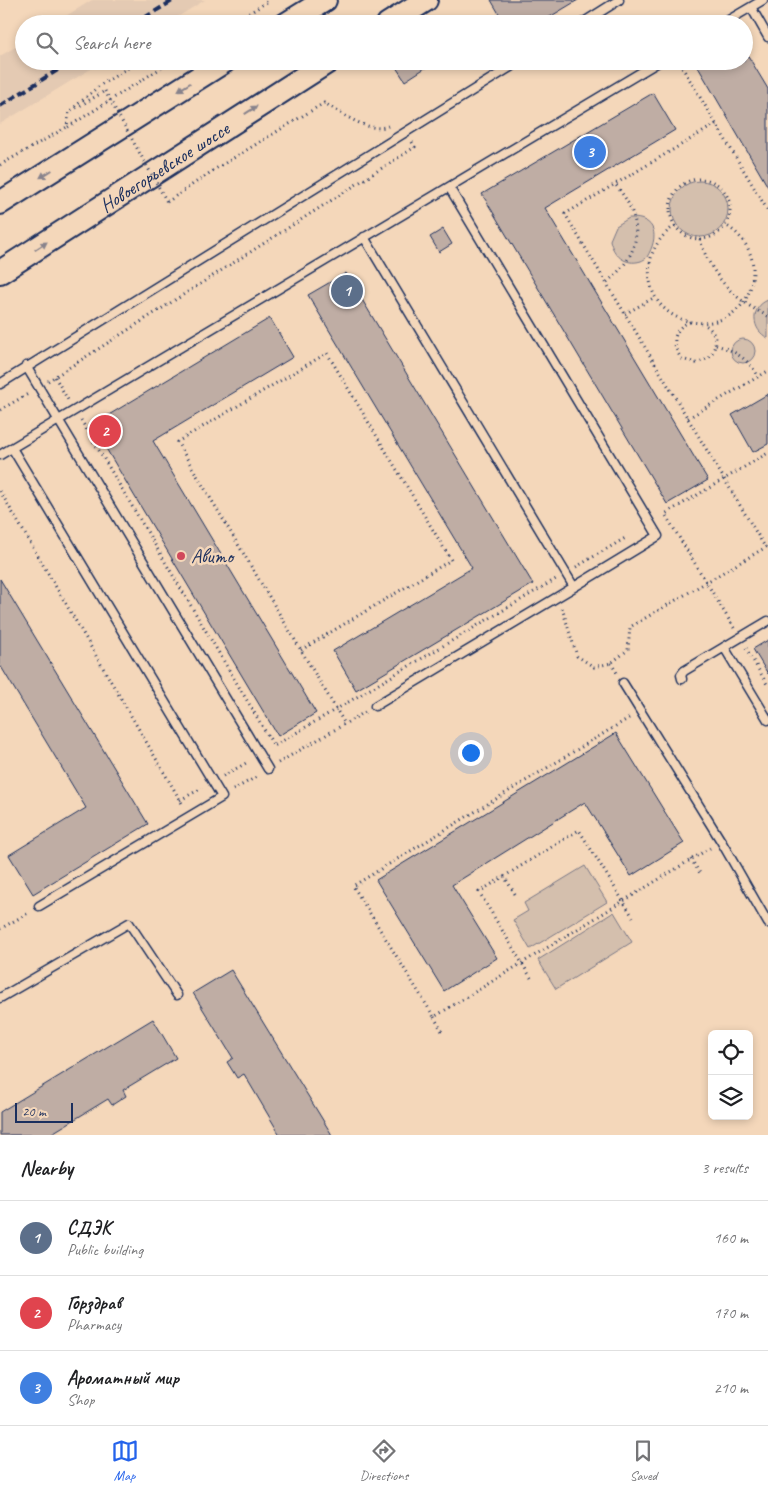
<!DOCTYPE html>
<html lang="en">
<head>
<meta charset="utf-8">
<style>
	:root { --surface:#fff; --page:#f2f2f2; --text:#202124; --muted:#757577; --line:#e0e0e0; --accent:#2563eb }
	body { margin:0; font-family:Caveat,sans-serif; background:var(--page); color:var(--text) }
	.controls { position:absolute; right:15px; bottom:15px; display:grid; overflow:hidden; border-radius:8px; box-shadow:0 2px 8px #0003 }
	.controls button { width:45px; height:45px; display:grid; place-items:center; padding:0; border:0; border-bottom:1px solid var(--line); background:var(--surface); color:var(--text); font:25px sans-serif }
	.scale { position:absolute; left:15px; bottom:12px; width:58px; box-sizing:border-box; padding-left:5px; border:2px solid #1b2f5e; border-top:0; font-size:14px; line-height:18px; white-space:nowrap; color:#1b2f5e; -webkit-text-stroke:4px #f4d7ba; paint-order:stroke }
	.you { position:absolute; left:470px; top:752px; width:18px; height:18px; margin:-12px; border:4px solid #fff; border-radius:50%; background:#1a73e8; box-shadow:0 0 0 8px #1a73e833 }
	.badge { display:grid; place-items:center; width:32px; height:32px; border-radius:50%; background:var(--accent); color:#fff; font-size:16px; font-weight:700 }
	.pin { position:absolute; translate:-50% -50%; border:2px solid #fff; box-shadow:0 1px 5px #0006 }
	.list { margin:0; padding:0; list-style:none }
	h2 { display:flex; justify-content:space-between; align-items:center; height:65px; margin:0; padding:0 20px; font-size:21px }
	h2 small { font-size:16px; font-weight:400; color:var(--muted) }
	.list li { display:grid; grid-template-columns:32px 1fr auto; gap:15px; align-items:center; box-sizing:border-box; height:75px; padding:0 20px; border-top:1px solid var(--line) }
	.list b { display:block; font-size:19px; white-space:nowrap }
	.list p { margin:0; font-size:16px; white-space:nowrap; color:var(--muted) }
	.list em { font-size:16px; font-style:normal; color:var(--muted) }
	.icon { flex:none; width:28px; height:28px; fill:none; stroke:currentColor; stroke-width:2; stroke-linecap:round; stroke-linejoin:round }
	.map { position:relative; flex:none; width:768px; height:1135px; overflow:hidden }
	.search { position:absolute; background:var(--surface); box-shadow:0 2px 8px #0003; left:15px; right:15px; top:15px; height:55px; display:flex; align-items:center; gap:12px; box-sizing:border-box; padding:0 18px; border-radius:28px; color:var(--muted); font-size:19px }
	.sheet { height:290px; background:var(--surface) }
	nav { display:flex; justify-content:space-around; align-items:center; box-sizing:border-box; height:70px; border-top:1px solid var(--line); background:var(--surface); font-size:14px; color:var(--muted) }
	nav a { display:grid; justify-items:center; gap:2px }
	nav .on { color:var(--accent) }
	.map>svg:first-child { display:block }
	.built { fill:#e4cab3 }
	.green { fill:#d4bfad; stroke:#787786 }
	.building { fill:#bfada4; stroke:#1b2f5e }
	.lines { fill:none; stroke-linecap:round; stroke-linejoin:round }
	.service-casing { stroke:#1b2f5e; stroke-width:11 }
	.secondary-casing { stroke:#1b2f5e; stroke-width:26 }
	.path { stroke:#1b2f5e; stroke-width:3; stroke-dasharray:1 4; stroke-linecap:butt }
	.service { stroke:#f4d7ba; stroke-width:8 }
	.secondary { stroke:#f4d7ba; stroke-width:22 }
	.rail { stroke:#1b2f5e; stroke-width:4; stroke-dasharray:8 4; stroke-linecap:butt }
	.path-bridge { stroke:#1b2f5e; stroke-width:3; stroke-dasharray:1 4; stroke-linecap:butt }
	.oneway { fill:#88838c }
	.poi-dot { fill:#d1495b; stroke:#f4d7ba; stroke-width:2 }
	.labels { text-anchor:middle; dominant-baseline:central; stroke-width:5; stroke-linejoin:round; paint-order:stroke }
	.street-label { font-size:20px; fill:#1b2f5e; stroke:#f4d7ba }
	.poi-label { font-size:20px; fill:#1b2f5e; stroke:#f4d7ba; text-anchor:start }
</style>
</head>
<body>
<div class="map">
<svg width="768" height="1135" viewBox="0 0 768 1135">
	<rect width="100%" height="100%" fill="#f4d7ba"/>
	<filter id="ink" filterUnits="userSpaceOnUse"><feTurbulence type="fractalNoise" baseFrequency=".02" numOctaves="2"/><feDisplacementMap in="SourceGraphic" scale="10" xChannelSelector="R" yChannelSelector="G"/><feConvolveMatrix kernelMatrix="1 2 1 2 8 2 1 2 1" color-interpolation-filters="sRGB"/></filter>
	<g filter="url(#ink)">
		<path class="built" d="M92 0H205L166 24H53Z
			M24 42V61H104L0 124V56Z"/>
		<path class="green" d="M672 209a28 28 0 1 1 56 0a28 28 0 1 1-56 0Z
			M629 218C657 217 659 237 647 257 646 259 643 260 641 261 625 266 613 255 610 240L616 226Z
			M768 300V338C751 330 750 307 768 300Z
			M731 351a12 12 0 1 1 24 0a12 12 0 1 1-24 0Z
			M585 866 607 902 530 949 513 920 528 911 524 903Z
			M614 912 632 942 556 989 538 960Z"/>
		<path class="building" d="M491 0H578L538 24H505Z
			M744 49 768 89V187L698 67 708 61H744Z
			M392 61H436L405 81Z
			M653 93 675 130 545 208 708 480 667 504 482 194Z
			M443 229 452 244 439 252 430 237Z
			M346 273 533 584 356 690 333 651 472 568 308 295Z
			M270 318 293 357 153 441 316 713 278 736 92 425Z
			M768 394V444L753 452 732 415Z
			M0 579 148 824 33 894 9 855 86 808 0 665Z
			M768 640V674L753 649Z
			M616 733 684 843 631 876 585 802 452 885 497 958 444 991 376 880Z
			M231 970 332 1135H280L244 1074 237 1078 227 1062 233 1058 193 993Z
			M153 1019 176 1058 123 1090 126 1096 112 1105 108 1099 49 1135H0V1112Z"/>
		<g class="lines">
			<g class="service-casing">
				<path id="service" d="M763 0 751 7 768 37
					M581 24 619 0
					M722 24 751 7
					M449 187 658 536 574 587
					M364 237 574 587 375 706
					M26 366 268 769
					M0 384 520 61
					M12 448 222 797 39 906
					M0 455 660 61
					M724 647 768 720
					M682 679 681 675 684 671 768 621
					M623 683 721 841 768 923
					M0 998 129 923 177 995"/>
			</g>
			<g class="secondary-casing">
				<g id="secondary">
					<path d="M286 24 325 0"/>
					<path d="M388 24 426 0"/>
					<path d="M0 203 225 61"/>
					<path id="s1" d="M0 272 329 61"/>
				</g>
			</g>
			<path class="path" d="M232 24 270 0
				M682 67 768 211
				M76 108 105 91
				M716 124 565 214 765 547
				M68 127 172 61
				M0 165 67 127 69 112 99 86 139 61
				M670 209a30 30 0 1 1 60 0a30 30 0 1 1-60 0Z
				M167 202 217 168 324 103C341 112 368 134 388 126
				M675 226C662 234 652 248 650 263 640 336 750 346 753 272 754 253 742 234 725 225
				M700 239C710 275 735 301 768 316
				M607 282C644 252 644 219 615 184
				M625 314 655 297
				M690 322C672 328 671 346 682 359L696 363 709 358C718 346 718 331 703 324
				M716 345C734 350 748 359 758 376
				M55 377 68 400
				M48 381 415 147 412 142
				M0 410 28 394
				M688 418 768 371
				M81 420 274 746 556 579
				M0 491 183 805
				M576 567 627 537
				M562 608 577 656 594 667 611 663 628 650 630 627 768 546
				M734 628 665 514 768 453
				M746 648 768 686
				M301 650 451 560 327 353 177 442 345 724
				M611 663 617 673
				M629 718 353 886 434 1017 710 848
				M278 763 365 712
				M223 776 248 762
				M233 790 258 776
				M180 800 202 788
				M691 859 701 875
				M504 876 515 894
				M0 929 30 912
				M531 978 479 892 579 830 633 917
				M434 1017 443 1033"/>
			<use href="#service" class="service"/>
			<use href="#secondary" class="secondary"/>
			<path class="rail" d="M134 24 174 0
				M0 106 72 61"/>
			<path class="path-bridge" d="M105 91 167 202"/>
		</g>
		<defs><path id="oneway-solid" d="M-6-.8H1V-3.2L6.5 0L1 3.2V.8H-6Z" transform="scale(1.25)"/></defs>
		<g class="oneway">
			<use href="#oneway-solid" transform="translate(184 87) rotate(148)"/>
			<use href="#oneway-solid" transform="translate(251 110) rotate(-33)"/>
			<use href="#oneway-solid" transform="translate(46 174) rotate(148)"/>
			<use href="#oneway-solid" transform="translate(41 246) rotate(-33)"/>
		</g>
	</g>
	<circle class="poi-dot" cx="181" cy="556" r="5"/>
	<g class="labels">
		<g class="street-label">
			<text stroke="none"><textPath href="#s1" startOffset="195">Новоегорьевское шоссе</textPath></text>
		</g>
		<g class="poi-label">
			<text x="191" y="556">Авито</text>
		</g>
	</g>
</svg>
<div class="controls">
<button><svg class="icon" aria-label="locate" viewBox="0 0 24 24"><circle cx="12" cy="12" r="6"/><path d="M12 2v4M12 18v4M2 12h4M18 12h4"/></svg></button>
<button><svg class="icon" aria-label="layers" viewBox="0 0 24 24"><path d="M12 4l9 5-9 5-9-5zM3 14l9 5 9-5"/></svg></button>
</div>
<div class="scale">20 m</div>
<div class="you"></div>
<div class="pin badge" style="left:347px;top:291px;background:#5c6f8a">1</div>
<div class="pin badge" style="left:105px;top:431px;background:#e0444e">2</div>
<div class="pin badge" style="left:590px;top:152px;background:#3f7fe0">3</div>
<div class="search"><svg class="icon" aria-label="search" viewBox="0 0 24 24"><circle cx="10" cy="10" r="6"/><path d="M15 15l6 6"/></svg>Search here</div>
</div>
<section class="sheet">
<h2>Nearby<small>3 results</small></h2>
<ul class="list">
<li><span class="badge" style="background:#5c6f8a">1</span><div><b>СДЭК</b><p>Public building</p></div><em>160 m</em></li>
<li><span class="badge" style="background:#e0444e">2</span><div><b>Горздрав</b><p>Pharmacy</p></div><em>170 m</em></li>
<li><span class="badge" style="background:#3f7fe0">3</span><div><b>Ароматный мир</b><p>Shop</p></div><em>210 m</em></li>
</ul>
</section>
<nav>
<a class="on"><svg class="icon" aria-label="map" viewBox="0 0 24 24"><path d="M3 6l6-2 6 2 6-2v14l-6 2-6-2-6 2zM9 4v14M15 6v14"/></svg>Map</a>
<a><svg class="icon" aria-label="directions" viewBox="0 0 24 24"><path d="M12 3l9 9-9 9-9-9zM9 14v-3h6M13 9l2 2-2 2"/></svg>Directions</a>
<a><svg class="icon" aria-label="saved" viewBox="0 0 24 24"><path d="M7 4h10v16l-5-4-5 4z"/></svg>Saved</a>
</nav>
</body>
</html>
